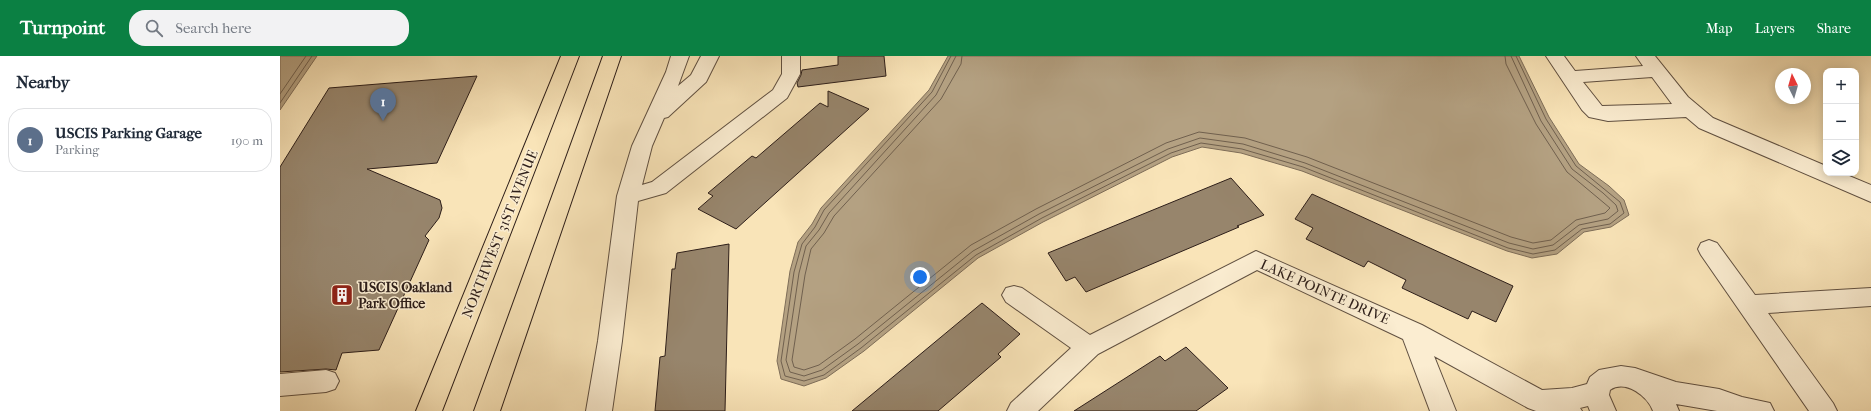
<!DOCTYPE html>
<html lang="en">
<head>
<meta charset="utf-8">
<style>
	:root { --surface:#fff; --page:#f2f2f3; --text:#1f2937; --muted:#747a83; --line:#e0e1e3; --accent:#0b8043 }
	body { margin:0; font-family:"IM FELL French Canon",serif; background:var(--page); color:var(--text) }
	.controls { position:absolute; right:12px; top:12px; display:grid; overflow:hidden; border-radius:8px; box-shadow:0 2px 10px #0003 }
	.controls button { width:36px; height:36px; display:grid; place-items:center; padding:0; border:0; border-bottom:1px solid var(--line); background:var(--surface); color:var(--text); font:20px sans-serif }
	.compass { position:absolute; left:1495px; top:12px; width:36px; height:36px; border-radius:50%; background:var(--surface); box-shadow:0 2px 10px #0003; rotate:355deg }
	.you { position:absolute; left:640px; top:221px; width:14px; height:14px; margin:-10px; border:3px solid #fff; border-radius:50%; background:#1a73e8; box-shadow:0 0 0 6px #1a73e833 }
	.badge { display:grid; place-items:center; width:26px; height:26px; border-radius:50%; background:var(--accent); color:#fff; font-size:13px; font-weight:700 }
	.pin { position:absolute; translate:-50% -33px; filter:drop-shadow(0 1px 2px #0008) }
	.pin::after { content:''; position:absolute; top:21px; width:14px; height:12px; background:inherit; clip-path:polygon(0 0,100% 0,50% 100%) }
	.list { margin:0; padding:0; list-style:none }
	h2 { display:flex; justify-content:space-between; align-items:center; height:52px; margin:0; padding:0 16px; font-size:17px }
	h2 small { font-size:13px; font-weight:400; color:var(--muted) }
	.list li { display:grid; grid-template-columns:26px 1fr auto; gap:12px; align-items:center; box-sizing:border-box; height:64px; margin:0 8px 8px; padding:0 8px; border:1px solid var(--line); border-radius:16px }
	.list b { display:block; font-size:15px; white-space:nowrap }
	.list p { margin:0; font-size:13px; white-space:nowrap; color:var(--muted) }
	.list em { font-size:13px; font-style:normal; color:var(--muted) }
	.icon { flex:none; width:22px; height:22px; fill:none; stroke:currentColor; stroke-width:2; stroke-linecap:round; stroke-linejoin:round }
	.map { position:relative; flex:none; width:1591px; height:355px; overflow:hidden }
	header { display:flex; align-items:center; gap:24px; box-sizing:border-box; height:56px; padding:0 20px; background:var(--accent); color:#fff }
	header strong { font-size:19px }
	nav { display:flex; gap:22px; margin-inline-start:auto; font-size:14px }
	.search { width:280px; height:36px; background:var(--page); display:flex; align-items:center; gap:10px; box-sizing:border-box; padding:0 14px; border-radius:16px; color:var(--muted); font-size:15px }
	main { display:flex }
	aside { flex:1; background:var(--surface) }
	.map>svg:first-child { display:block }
	.water { fill:#b4a182; stroke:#7e6d58 }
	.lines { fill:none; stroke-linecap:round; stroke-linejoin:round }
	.shore { stroke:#70604e; stroke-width:1 }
	.building { fill:#97856c; stroke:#2d1e19 }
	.minor-casing { stroke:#605041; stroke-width:2 }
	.major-casing { stroke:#2d1e19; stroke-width:2 }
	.minor { fill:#fbedd1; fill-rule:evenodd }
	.major { fill:#f9e4b8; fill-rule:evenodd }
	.labels { text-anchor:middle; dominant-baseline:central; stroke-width:3; stroke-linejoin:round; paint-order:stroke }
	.street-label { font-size:14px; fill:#2d1e19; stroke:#fbedd1 }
	.poi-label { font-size:14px; font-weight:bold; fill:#2d1e19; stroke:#fbedd1; text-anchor:start }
</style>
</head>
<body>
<header>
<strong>Turnpoint</strong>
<div class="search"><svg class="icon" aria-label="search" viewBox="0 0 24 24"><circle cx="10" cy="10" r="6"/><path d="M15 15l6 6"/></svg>Search here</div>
<nav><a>Map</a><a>Layers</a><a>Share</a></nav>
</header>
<main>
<aside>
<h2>Nearby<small></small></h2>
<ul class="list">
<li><span class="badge" style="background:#5c6f8a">1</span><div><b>USCIS Parking Garage</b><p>Parking</p></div><em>190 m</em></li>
</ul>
</aside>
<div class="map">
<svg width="1591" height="355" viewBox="0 0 1591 355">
	<rect width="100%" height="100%" fill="#f9e4b8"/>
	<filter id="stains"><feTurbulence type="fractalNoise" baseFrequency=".005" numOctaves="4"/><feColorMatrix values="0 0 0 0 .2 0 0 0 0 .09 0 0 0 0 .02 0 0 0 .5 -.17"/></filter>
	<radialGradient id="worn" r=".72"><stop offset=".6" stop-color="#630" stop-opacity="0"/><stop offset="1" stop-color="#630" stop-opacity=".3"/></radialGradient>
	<path class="water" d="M0 0H37L0 54Z
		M668 0H1239L1269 61 1299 108 1329 130 1344 144 1349 159 1331 171 1304 176 1277 198 1252 202 1227 195 1022 115 961 97 922 91 892 101 763 166 698 202 584 295 546 322 524 330 501 323 497 305 510 215 518 186 532 168 541 152 649 34Z"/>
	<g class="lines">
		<path class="shore" d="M671 0 652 36 544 154 535 171 522 188 514 216 501 305 505 320 524 325 544 319 581 292 696 199 762 162 891 97 921 87 962 93 1023 111 1228 192 1253 198 1275 194 1302 173 1330 168 1344 157 1340 146 1296 110 1266 63 1236 0
			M676 0 656 39 549 157 539 174 526 190 519 217 506 304 510 316 524 320 542 314 578 288 693 195 759 158 888 93 920 82 963 88 1025 107 1229 187 1253 193 1273 189 1299 169 1328 163 1338 155 1336 149 1323 137 1292 113 1261 65 1231 0
			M682 0 681 8 661 43 554 160 544 177 531 193 525 219 512 304 514 311 524 314 539 309 575 283 691 189 756 153 886 87 919 76 965 82 1027 101 1231 181 1253 187 1271 184 1296 164 1325 157 1330 152 1287 116 1256 68 1226 8 1225 0
			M0 38 26 0
			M0 47 32 0"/>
	</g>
	<path class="building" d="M558 0H604L606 20 518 31 517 27 521 19 522 14 558 9Z
		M197 20 157 107 87 113 160 144 162 152 159 162 145 180 149 184 99 294 62 297 56 314 46 313 0 316V111L49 32Z
		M548 35 589 53 456 173 418 153 433 140 428 137 472 100 476 102 540 47 548 51Z
		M951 122 984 159 957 170 959 171 806 236 795 221 786 225 768 197Z
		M1032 138 1233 230 1216 266 1192 255 1188 263 1122 232 1126 224 1088 205 1084 211 1026 183 1033 172 1015 163Z
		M449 188 445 355H375L380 301 385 300 392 213H395L397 197Z
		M702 247 740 278 718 298 721 301 658 355H572Z
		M906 291 948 332 916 355H794L880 300 885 305Z"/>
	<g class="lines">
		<g class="minor-casing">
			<path id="minor" d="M391 0H409L398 30 411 19 421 0H439L426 26 388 61 384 62 372 90 362 129 372 126 493 34 502 18V0H520V18L507 42 386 137 358 145 342 285 332 355H306L318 285 337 140 352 90 386 16Z
				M1266 0H1284L1295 15 1363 10 1356 0H1375L1408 41 1433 62 1546 110V117H1562L1591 129V146L1419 72 1406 61 1328 65 1309 61 1302 54ZM1372 21 1392 48 1322 50 1303 26Z
				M1429 184 1437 187 1475 239 1591 232V250L1488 257 1553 347 1557 355H1529L1421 199 1418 193 1421 187Z
				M976 195 1142 269 1262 334 1292 332 1307 328 1310 321 1319 314 1341 310 1355 312 1396 326 1439 333 1462 341 1490 347 1494 355H1437L1396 348 1399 355H1373C1368 341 1346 323 1330 334L1329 339 1336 355H1310L1308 350 1300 352 1302 355H1256L1248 352 1154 300 1176 355H1150L1123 283 977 214 818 298 758 355H727L731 347 791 292 726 246 722 239 726 232 734 230 742 232 810 279Z
				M46 314 55 317 59 325 55 333 46 336 0 340V318Z"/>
		</g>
		<g class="major-casing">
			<path id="major" d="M281 0H299L162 355H136Z
				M323 0H341L220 355H194Z"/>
		</g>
		<use href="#minor" class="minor"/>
		<use href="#major" class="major"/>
	</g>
	<defs>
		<g id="building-square" transform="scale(1.15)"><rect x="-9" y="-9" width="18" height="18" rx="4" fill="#8f2418" stroke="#fbedd1"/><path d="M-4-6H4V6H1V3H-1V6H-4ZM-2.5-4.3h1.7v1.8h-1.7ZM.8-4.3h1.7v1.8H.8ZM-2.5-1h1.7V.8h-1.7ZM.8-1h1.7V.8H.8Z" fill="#fff"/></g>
	</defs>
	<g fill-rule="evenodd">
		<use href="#building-square" x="62" y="239"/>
	</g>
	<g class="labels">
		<g class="street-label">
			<text transform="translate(220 178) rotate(-68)">NORTHWEST 31ST AVENUE</text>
			<text transform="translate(1045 236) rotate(24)">LAKE POINTE DRIVE</text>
		</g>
		<g class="poi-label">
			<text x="78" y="231">USCIS Oakland<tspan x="78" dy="16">Park Office</tspan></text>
		</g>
	</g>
	<rect width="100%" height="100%" filter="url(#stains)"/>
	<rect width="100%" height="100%" fill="url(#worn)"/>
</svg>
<div class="controls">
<button>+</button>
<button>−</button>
<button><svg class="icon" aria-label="layers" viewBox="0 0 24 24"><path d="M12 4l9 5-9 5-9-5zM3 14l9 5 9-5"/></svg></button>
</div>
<svg class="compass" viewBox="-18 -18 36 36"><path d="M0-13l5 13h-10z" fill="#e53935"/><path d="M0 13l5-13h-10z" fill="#747a83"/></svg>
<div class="you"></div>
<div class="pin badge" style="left:103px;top:65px;background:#5c6f8a">1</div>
</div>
</main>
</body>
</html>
